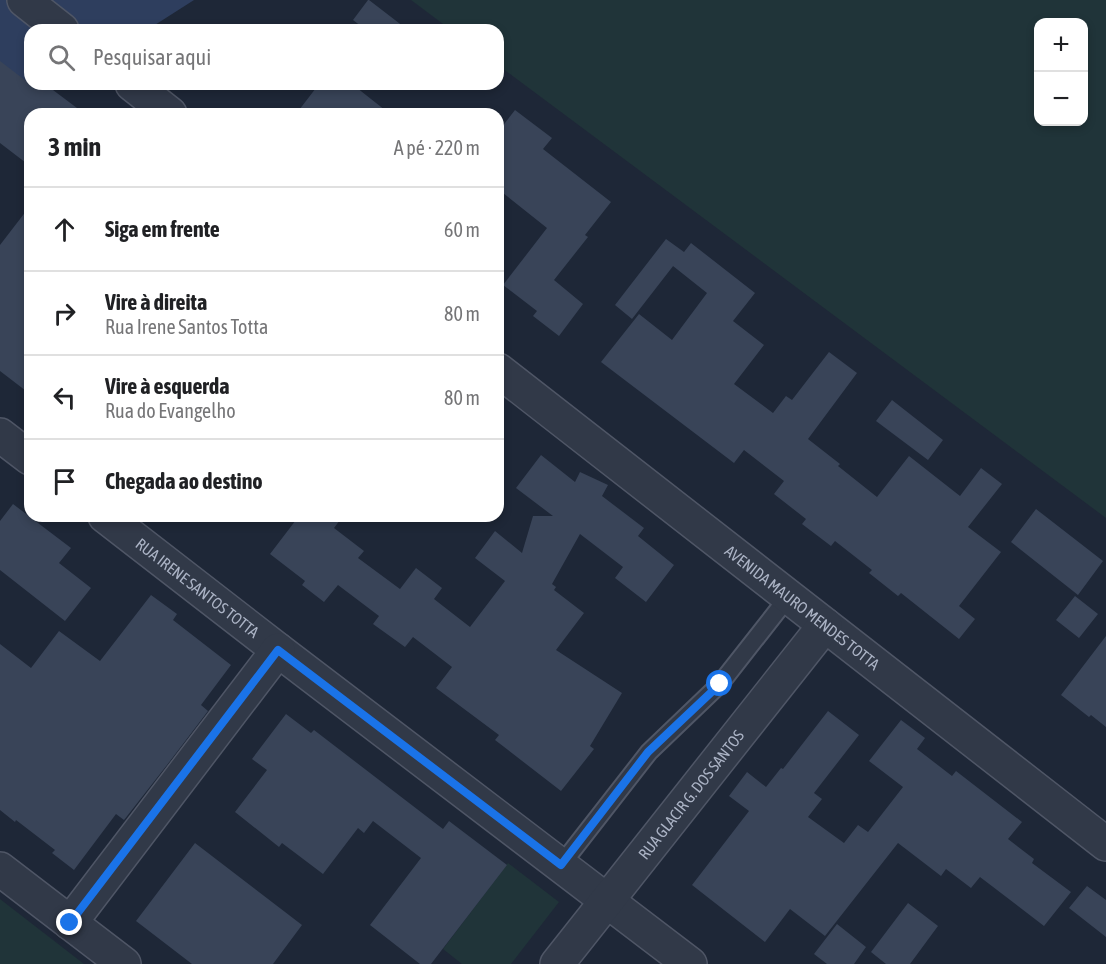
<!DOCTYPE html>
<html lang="pt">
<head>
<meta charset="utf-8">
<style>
	:root { --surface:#fff; --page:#f2f2f2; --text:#202124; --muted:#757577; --line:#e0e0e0 }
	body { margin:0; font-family:"Asap Condensed",sans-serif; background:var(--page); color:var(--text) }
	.controls { position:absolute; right:18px; top:18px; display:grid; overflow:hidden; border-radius:12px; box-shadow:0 3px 9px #0003 }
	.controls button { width:54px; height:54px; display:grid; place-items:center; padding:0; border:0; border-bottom:2px solid var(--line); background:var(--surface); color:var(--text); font:30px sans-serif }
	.stop { position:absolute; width:18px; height:18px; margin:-14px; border:4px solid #1a73e8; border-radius:50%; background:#fff }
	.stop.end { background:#1a73e8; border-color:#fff; box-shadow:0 2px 6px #0008 }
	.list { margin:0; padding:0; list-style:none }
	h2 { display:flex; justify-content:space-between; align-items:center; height:78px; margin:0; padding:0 24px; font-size:26px }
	h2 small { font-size:20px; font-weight:400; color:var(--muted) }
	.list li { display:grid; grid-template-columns:39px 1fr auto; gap:18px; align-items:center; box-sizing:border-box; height:84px; padding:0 24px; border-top:2px solid var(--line) }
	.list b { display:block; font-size:22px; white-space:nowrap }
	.list p { margin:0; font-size:20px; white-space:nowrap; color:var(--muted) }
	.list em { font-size:20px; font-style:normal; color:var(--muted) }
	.icon { flex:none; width:33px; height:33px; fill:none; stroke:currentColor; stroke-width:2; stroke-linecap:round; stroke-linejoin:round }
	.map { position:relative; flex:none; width:1106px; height:964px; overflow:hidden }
	.search { position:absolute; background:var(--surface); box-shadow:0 3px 9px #0003; left:24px; top:24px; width:480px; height:66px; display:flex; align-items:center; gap:15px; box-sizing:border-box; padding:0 21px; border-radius:18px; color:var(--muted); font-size:22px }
	.panel { position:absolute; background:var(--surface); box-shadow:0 3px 9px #0003; left:24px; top:108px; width:480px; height:414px; border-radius:18px }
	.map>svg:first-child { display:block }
	.green { fill:#203439; fill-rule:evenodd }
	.water { fill:#2e3e5e }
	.building { fill:#394458 }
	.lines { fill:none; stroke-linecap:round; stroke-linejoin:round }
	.lane-casing { stroke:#4f5666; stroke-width:20 }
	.street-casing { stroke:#4f5666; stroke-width:36 }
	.lane { stroke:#313948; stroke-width:16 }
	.street { stroke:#313948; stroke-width:33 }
	.route { stroke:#1a73e8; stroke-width:8 }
	.labels { text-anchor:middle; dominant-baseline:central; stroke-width:4.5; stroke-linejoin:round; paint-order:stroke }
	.street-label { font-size:16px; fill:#abb3c5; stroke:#171e2c }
</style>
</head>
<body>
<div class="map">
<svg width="1106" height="964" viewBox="0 0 1106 964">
	<rect width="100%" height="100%" fill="#1e2737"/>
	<path class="green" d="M411 0H1106V518L498 65V30H451ZM1084 22V122H1038V22Z
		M508 863 559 902 511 964H462L443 949Z
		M0 899 84 964H0Z"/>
	<path class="water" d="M0 0H194L147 30H30V84H62L0 123Z"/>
	<path class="building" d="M368 0H369L408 30H366L353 20Z
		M0 61 30 84H45L85 114H30V166L0 143Z
		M319 84H352L390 114H296Z
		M515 110 552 138 543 149 611 202 585 235 588 237 554 280 583 304 559 336 533 316 537 311 503 285 547 228 498 189V132Z
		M30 206V394L0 371V245Z
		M666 239 684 252 691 243 755 293 733 321 764 345 734 384 773 413 786 396 792 400 829 352 857 373 808 439 840 464 838 466 877 497 909 456 960 496 981 468 1002 484 968 527 1001 552 959 606 975 619 959 639 901 593 898 596 869 573 872 570 835 541 831 546 802 524 806 519 774 494 784 481 744 450 734 463 601 362 639 314 672 340 707 293 673 266 684 252 632 319 615 305Z
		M892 400 943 440 928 460 876 421Z
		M541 455 575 482 580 472 608 485 602 496 644 528 638 536 674 565 646 602 615 578 623 567 580 534 552 584 556 587 554 590 584 613 556 650 622 693 590 746 594 749 561 791 495 740 499 735 436 688 452 667 413 637 405 647 373 624 379 616 338 585 324 602 302 585 305 581 270 554 299 516H343L334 528 364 551 358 558 400 589 416 568 442 588 434 599 470 627 505 581 475 558 495 531 522 553 533 516H553L516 488Z
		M13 504 71 548 59 563 91 588 65 621 0 570V521Z
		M1036 509 1103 561 1078 595 1011 542Z
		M151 595 177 614 173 620 231 665 201 705 208 711 167 765 124 820 116 814 74 870 52 853 55 850 16 820 15 822 0 810V644L31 668 59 631 100 661Z
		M1075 596 1098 614 1079 638 1056 620Z
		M1106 636V727L1091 715 1089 717 1061 695Z
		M828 711 859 735 814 793 822 799 808 817 844 843 858 825 868 832 903 787 869 761 901 720 925 738 917 749 952 776 956 771 1022 822 1008 839 1034 859 1032 863 1071 892 1044 926 980 877 971 888 946 869 941 876 898 843 825 936 790 909 765 942 692 885 749 811 729 796 747 772 766 787 781 768 783 769Z
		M286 714 311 733 314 730 443 829 449 821 507 865 431 964H420L370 925 421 858 373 821 364 833 358 828 323 874 282 843 279 847 235 812 267 770 252 759Z
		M195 843 302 925 273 964H192L136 921Z
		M1087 886 1106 900V937L1069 908Z
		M908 903 938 926 910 964H886L871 952Z
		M837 924 866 947 854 964H827L814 954Z"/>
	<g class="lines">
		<g class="lane-casing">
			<path id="lane" d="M561 865 649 752 720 684 789 596"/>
		</g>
		<g class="street-casing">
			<g id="street">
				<path d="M24 0 62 30"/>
				<path d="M132 84 170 114"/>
				<path id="s1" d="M498 370 1106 844"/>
				<path d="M0 435 30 458"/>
				<path id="s2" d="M105 516 278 650 690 964"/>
				<path d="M0 869 124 964"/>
				<path d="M70 923 278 650"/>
				<path id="s3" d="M557 964 825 625"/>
			</g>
		</g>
		<use href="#lane" class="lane"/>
		<use href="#street" class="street"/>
	</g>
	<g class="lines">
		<path class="route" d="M70 923 278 650 561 865 648 752 720 684"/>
	</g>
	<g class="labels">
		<g class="street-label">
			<text stroke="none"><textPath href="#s2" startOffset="117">RUA IRENE SANTOS TOTTA</textPath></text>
			<text stroke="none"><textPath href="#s1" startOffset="386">AVENIDA MAURO MENDES TOTTA</textPath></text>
			<text stroke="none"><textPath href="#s3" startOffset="216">RUA GLACIR G. DOS SANTOS</textPath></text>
		</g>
	</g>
</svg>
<div class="controls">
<button>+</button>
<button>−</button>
</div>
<div class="stop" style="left:720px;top:684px"></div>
<div class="stop end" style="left:70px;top:923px"></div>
<div class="search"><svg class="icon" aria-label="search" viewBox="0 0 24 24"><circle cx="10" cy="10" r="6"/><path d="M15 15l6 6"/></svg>Pesquisar aqui</div>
<section class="panel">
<h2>3 min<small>A pé · 220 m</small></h2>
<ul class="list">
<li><svg class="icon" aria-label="ahead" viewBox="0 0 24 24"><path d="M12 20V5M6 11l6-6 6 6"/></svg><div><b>Siga em frente</b></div><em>60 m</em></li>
<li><svg class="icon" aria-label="right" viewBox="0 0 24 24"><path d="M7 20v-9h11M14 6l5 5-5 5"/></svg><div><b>Vire à direita</b><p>Rua Irene Santos Totta</p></div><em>80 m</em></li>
<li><svg class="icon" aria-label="left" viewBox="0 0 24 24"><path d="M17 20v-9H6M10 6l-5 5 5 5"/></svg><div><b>Vire à esquerda</b><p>Rua do Evangelho</p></div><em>80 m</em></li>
<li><svg class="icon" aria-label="arrive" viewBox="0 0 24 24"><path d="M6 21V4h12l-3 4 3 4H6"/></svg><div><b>Chegada ao destino</b></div></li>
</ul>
</section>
</div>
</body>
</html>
